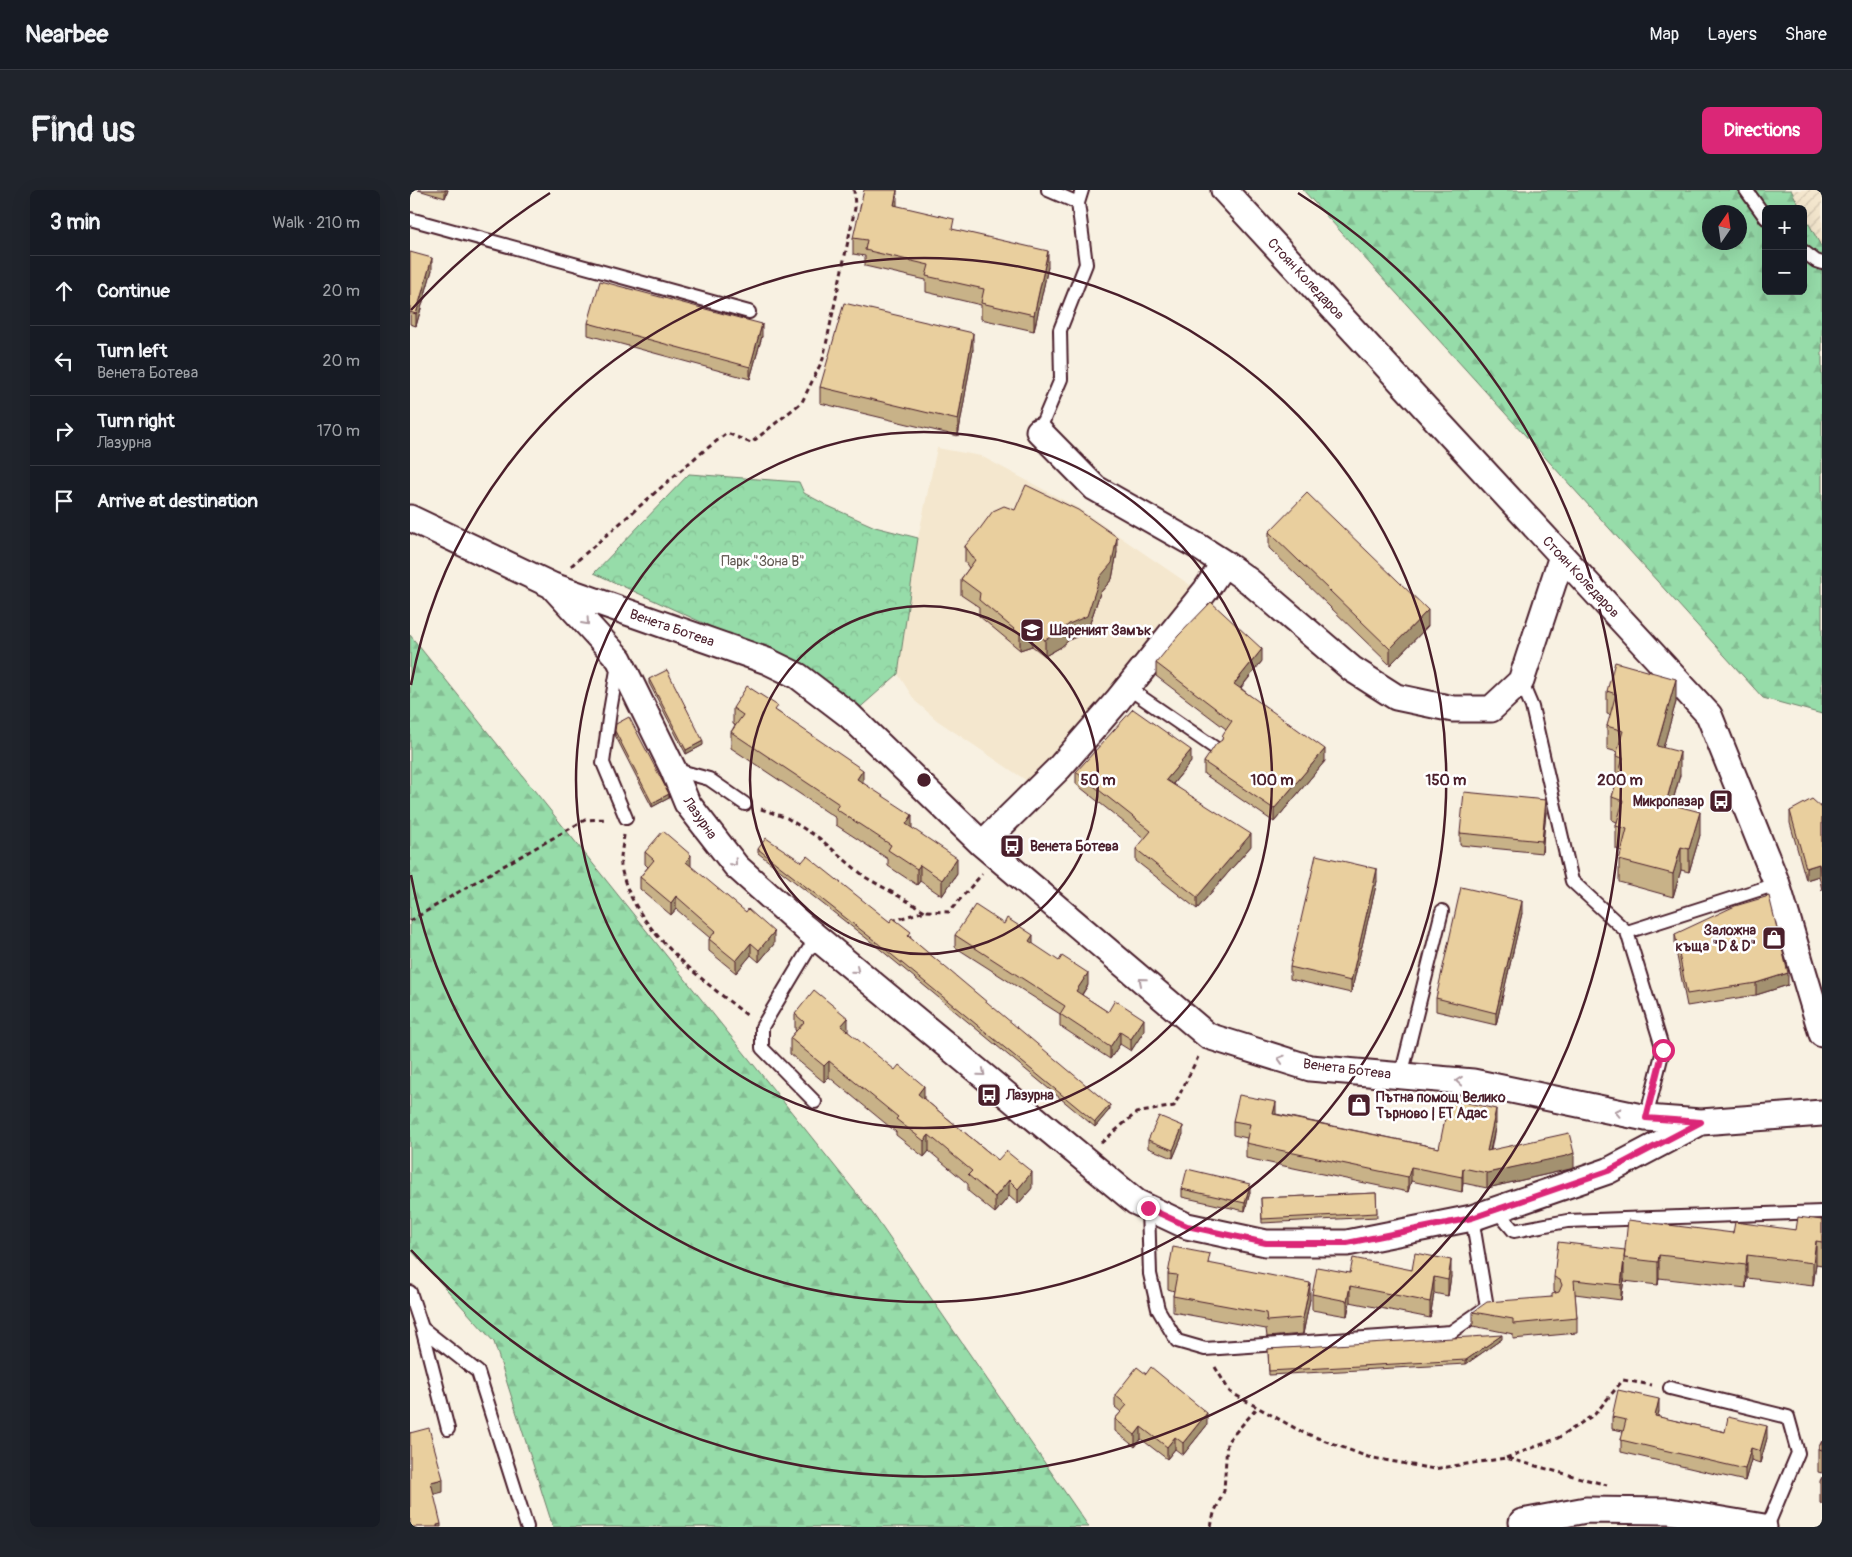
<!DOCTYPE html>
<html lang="en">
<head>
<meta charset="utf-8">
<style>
	:root { --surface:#171b24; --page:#20242c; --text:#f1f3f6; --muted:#9ea1a6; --line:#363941; --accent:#db2777 }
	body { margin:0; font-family:Pangolin,sans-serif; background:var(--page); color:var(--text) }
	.controls { position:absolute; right:15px; top:15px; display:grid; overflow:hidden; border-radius:8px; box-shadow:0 5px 20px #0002 }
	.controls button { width:45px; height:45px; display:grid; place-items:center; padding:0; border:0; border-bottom:1px solid var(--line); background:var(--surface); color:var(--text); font:25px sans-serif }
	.compass { position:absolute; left:1292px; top:15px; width:45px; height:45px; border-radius:50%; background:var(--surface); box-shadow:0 5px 20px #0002; rotate:13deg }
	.stop { position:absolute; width:15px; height:15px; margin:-11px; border:4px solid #db2777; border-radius:50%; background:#fff }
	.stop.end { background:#db2777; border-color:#fff; box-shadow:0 1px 5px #0008 }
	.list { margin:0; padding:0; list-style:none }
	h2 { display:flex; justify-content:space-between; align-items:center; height:65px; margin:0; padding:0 20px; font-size:21px }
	h2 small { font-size:16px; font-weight:400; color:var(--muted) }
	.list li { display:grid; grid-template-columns:32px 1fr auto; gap:15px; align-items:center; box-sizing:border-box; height:70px; padding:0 20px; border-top:1px solid var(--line) }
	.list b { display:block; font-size:19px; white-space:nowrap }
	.list p { margin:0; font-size:16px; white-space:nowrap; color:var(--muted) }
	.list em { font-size:16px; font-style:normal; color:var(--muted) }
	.icon { flex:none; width:28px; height:28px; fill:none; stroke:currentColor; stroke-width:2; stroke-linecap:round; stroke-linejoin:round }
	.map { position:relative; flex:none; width:1412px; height:1337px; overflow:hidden; border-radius:8px }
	header { display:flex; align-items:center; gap:30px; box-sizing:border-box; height:70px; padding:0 25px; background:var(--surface); border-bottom:1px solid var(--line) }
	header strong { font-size:24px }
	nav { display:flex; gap:28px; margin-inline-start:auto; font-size:18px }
	.intro { display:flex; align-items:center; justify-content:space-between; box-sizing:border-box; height:120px; padding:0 30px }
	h1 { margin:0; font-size:35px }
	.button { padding:12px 22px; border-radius:8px; background:var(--accent); color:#fff; font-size:18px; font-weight:700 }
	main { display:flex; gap:30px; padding:0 30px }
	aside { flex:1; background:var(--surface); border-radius:8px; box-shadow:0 5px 20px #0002 }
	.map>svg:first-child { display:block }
	.built { fill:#f4e7ce }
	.industrial { fill:url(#industrial-furrows) }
	.forest { fill:url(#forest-firs); stroke:#707e6a; fill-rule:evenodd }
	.park { fill:url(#park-crowns); stroke:#707e6a }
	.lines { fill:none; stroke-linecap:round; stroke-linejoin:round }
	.lane-casing { stroke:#4a1f2b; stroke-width:16 }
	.street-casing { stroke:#4a1f2b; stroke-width:29 }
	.path { stroke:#4a1f2b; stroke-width:3; stroke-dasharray:5 4; stroke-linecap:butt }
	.lane { stroke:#fff; stroke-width:12 }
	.street { stroke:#fff; stroke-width:25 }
	.wall { fill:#c8b288; stroke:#4a1f2b }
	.shaded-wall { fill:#a3916f; stroke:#4a1f2b }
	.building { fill:#e9cf9e; stroke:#4a1f2b }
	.oneway { stroke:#ae9aa0 }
	.route { stroke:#db2777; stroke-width:6 }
	.ring { fill:none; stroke:#4a1f2b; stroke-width:2.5 }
	.labels { text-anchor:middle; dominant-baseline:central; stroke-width:5; stroke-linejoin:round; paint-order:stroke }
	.street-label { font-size:14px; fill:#4a1f2b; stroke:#fff }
	.park-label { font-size:14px; fill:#615851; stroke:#fff }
	.poi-label { font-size:14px; font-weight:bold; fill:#4a1f2b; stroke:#fff; text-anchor:start }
	.centre { fill:#4a1f2b; stroke:#fff; stroke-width:2.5 }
	.ring-label { font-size:15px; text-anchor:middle; font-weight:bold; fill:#4a1f2b; stroke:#fff; stroke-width:5; stroke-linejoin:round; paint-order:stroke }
</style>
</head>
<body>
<header>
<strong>Nearbee</strong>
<nav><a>Map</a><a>Layers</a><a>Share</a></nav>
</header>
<div class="intro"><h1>Find us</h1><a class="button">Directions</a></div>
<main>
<aside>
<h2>3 min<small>Walk · 210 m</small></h2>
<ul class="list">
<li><svg class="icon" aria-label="ahead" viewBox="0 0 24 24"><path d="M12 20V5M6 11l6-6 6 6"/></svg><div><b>Continue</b></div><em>20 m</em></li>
<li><svg class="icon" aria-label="left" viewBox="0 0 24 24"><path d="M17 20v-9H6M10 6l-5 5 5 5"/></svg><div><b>Turn left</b><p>Венета Ботева</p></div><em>20 m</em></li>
<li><svg class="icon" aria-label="right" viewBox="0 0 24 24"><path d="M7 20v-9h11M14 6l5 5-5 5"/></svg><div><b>Turn right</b><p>Лазурна</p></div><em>170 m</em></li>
<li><svg class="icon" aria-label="arrive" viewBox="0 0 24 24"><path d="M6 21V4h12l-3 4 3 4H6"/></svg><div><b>Arrive at destination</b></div></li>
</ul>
</aside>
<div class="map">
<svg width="1412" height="1337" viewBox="0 0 1412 1337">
	<defs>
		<pattern id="industrial-furrows" width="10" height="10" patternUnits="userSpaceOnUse" patternTransform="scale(1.25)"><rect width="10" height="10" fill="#f4e7ce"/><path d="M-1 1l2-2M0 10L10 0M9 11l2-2" fill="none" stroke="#d3c6b1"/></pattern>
		<pattern id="forest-firs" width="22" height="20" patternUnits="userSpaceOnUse" patternTransform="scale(1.25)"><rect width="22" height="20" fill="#96dca9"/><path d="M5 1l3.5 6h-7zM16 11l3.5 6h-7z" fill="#83bc92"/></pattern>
		<pattern id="park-crowns" width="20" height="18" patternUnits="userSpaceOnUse" patternTransform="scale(1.25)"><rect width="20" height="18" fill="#96dca9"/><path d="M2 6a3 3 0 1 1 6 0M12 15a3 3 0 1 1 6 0" fill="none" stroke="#83bc92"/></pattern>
	</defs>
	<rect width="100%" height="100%" fill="#f8f1e2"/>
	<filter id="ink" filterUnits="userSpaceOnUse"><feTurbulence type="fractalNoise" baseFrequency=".02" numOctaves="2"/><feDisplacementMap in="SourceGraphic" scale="10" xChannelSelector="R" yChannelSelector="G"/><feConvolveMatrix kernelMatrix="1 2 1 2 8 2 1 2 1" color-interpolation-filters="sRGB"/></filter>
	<g filter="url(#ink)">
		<path class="built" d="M527 258 571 266 668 318 783 397 623 595 528 531 505 511 488 484 508 348Z"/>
		<path class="industrial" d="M1381 0H1412V58L1393 23V19H1391Z"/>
		<path class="forest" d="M893 0H1381L1391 19H1356V101H1393V23L1412 58V524L1353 508ZM1300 22H1330V52H1300Z
			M0 445 463 1024 679 1337H143L84 1152 0 1059Z"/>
		<path class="park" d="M279 284 389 292 394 303 418 316 465 337 508 348 488 484 445 522 385 475 184 383Z"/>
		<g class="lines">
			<g class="lane-casing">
				<path id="lane" d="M638 0 668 13
					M1336 0 1356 28
					M0 29 339 122
					M1393 61 1406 71 1412 73
					M629 241 651 189 650 140 676 74 668 13 672 0
					M208 474 200 521 193 573 216 628
					M1111 491 1122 517 1162 691 1217 742 1253 860 1236 928
					M718 498 805 558
					M263 579 299 589 335 614
					M1217 742 1367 694
					M991 886 1032 721
					M405 912 352 858V837L406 747
					M738 1018 740 1084 748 1119 767 1151 795 1159 1041 1142 1077 1117
					M1086 1020 1104 1041 1157 1031 1412 1022
					M1062 1028 1077 1117
					M0 1102 12 1138 68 1182 117 1337
					M12 1138 38 1239
					M1260 1198 1378 1227 1388 1263 1357 1337"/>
			</g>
			<g class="street-casing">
				<path id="street" d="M814 0 1299 525 1367 694 1412 844
					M629 241 685 298 789 357 814 373 839 391 942 479 986 507 1043 519H1081L1111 491 1152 366
					M0 328 143 396 357 471 388 486 439 525 572 654 798 846 900 878 1063 892 1236 928 1291 932 1412 923
					M144 398 209 469 263 579 277 613 326 676 394 737 726 1012 777 1036 856 1053H937L1062 1028 1198 981 1291 932
					M572 654 649 578 707 511 796 400 814 373
					M1112 1332 1176 1320 1259 1321 1354 1337"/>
			</g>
			<path class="path" d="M161 376 286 267 317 243 341 253 392 212 413 169 445 18 444 0
				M351 619 377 628 409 648 455 687 515 721
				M214 645C213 655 210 666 211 676 221 738 293 790 339 827
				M0 731 72 688 175 630 197 629
				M482 731 515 721 539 722 572 684
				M691 953 726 923 764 916 788 867
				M805 1177 820 1202 892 1242 958 1267 1024 1279 1096 1268 1197 1295
				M1096 1268 1148 1248 1185 1224 1213 1190 1242 1195
				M801 1337 804 1323 814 1301 817 1252 848 1217"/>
			<use href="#lane" class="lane"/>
			<use href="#street" class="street"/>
		</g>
		<path class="wall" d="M8 0H38L35 8Z
			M487 16 544 40 638 77 624 141 571 129V115L516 102V90L455 76V66L443 64V48Z
			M0 62 22 80 6 136 0 134Z
			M178 133 352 146 340 189 178 145Z
			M563 159 548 246 410 213V197Z
			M859 342 1018 436 980 475 859 358Z
			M555 356 707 362 702 389 690 403 677 442 659 450 651 457 635 466 622 456 610 460 569 426V417L551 405V389L559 378 555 372Z
			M852 471 831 498 915 571 864 632 794 584V572L812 550 816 539 746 486V473Z
			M239 489 293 555 276 564 239 493Z
			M1197 501 1266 512 1253 557 1270 585 1262 614 1290 645 1279 682 1271 680 1263 707 1209 692V670L1212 661 1206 659V636L1207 632 1202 630V607L1207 589H1206V566L1207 562 1197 559V536L1201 525 1197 524Z
			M323 518 368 522 453 593 502 638 547 684 532 706 510 691 507 695 478 676V669L426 635V628L321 558V542L325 535 323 534Z
			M205 541 259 608 242 617 205 545Z
			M781 572 763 594 841 656 787 719 726 671V659L735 649 666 594V582Z
			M1412 618V700L1409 686 1396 690 1380 633V621Z
			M1136 622 1132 663 1050 655V643Z
			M348 659 480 732 501 746 500 748 700 919 685 937 465 755 348 663Z
			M235 662 281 677 364 754 349 772 341 765 326 783 299 761V749L300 748 266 719 261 725 230 699V687L238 677 235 674Z
			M967 691 941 803 880 789V777Z
			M1112 723 1086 835 1026 821V808Z
			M1265 744 1378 795 1346 805 1277 816 1265 756Z
			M545 745 623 754 678 795 672 805 698 822 734 841 721 861 710 854 700 869 650 836V824L545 757Z
			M385 824 438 842 514 909 622 998 608 1014 599 1006 585 1023 558 1001V994L519 961 514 967 486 945V942L419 887 414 892 380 864V848L386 841 385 840Z
			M866 924 1029 958 1086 933 1081 960 1164 978 1156 980 1077 998 1053 993 1052 1002 1001 991 998 1002 836 968V953L837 948 823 945V931Z
			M773 944 763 968 738 958V950Z
			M772 999 840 1002 835 1021 772 1007Z
			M966 1003 967 1027 852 1033 851 1008Z
			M1412 1030V1075L1406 1074 1403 1096 1337 1088 1336 1098 1249 1088 1248 1095 1214 1091V1089L1211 1110 1165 1104 1167 1128V1143L1103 1149V1144L1063 1136V1122L1142 1107 1146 1103 1144 1102V1087L1215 1060 1323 1043 1386 1040Z
			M800 1074 900 1109 893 1144 857 1147 856 1139 763 1122V1106L764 1101 758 1099V1084Z
			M1002 1080 1041 1086 1038 1106 1024 1103 1020 1128 940 1112 937 1126 902 1120V1104L940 1083Z
			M1092 1149 1056 1174 859 1185 858 1159Z
			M705 1205 797 1235 773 1265 765 1259 757 1269 731 1249 725 1257 705 1241V1229L711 1222 705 1217Z
			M1249 1221 1248 1227 1315 1242 1357 1248 1350 1273 1341 1270 1335 1291 1211 1262V1250L1213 1241 1202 1239V1227Z
			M1412 1251V1283L1408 1282V1259Z
			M1412 1287V1314L1410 1313V1291Z"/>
		<path class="shaded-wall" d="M35 0H38L35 8Z
			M487 0V16L484 15Z
			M638 61V77L624 141V125Z
			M22 68V80L6 136V124Z
			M352 134V146L340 189V177Z
			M563 143V159L548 246V230Z
			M707 347V362L702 389 690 403 677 442 659 450 651 457 635 466V450Z
			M1018 420V436L980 475V459Z
			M622 440V456L610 460V444Z
			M852 459V471L824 506V494Z
			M1266 489V512L1247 579V556Z
			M293 551V555L276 564V560Z
			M915 559V571L864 632V619Z
			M781 560V572L756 602V590Z
			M1270 562V585L1256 635V613Z
			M453 580V596L447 589Z
			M259 604V608L242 617V613Z
			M1136 610V622L1132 663V651Z
			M1290 622V645L1279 682V659Z
			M502 625V641L496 634Z
			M841 644V656L787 719V707Z
			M1271 657V680L1263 707V684Z
			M281 665V677L276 672Z
			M547 668V684L532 706V690Z
			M1409 674V686L1396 690V678Z
			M510 675V691L507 695V679Z
			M967 679V691L941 803V791Z
			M266 706V719L261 725V713Z
			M1112 711V723L1086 835V823Z
			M364 742V754L349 772V760Z
			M623 745V757L619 751Z
			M341 753V765L326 783V771Z
			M678 783V795L666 813V801Z
			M1378 783V795L1346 805V793Z
			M438 828V844L431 836Z
			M734 829V841L721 861V849Z
			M710 842V854L700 869V857Z
			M419 871V887L414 892V876Z
			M514 896V912L508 904Z
			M866 912V926L863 924Z
			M700 915V919L685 937V932Z
			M1086 919V933L1077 975V961Z
			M773 936V944L763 968V960Z
			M519 945V961L514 967V951Z
			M1164 963V978L1156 980 1077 998V983Z
			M1001 977V991L998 1002V987Z
			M1053 978V993L1052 1002V987Z
			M622 982V998L608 1014V999Z
			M599 990V1006L585 1023V1007Z
			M840 994V1002L835 1021V1013Z
			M1406 1051V1074L1403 1096V1073Z
			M1249 1065V1088L1248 1095V1072Z
			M1337 1065V1088L1336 1098V1075Z
			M1041 1070V1086L1038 1106V1090Z
			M1214 1074V1089L1211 1110V1095Z
			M1024 1087V1103L1020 1128V1112Z
			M900 1093V1109L893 1144V1128Z
			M940 1096V1112L937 1126V1111Z
			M1092 1145V1149L1056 1174V1170Z
			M1249 1209V1221L1245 1238V1226Z
			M797 1223V1235L773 1265V1253Z
			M1357 1236V1248L1350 1273V1261Z
			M731 1237V1249L725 1257V1245Z
			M765 1247V1259L757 1269V1257Z
			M1341 1258V1270L1335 1291V1279Z
			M33 1289V1302L21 1305V1292Z
			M31 1334V1337H27V1335Z"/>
		<path class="building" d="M454 0H487L484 15 544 29 542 39 638 61 624 125 571 113 574 99 516 86 519 75 455 60 457 50 443 48Z
			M0 62 22 68 6 124 0 122Z
			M190 91 352 134 340 177 178 133Z
			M434 113 563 143 548 230 410 197Z
			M616 295 668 320 707 347 702 373 690 387 677 426 659 434 651 441 635 450 622 440 610 444 569 410 570 403 551 389 565 370 555 356 569 340 583 321 594 316 605 320Z
			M897 303 1018 420 980 459 859 342Z
			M801 412 852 459 824 494 915 559 864 619 794 572 806 554 812 550 813 544 822 531 746 473 768 446Z
			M1205 472 1266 489 1247 556 1270 562 1256 613 1290 622 1279 659 1271 657 1263 684 1209 670 1217 639 1206 636 1213 611 1202 607 1213 568 1206 566 1213 541 1197 536 1206 504 1197 501Z
			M257 480 293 551 276 560 239 489Z
			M337 496 368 516 365 520 453 580 447 589 502 625 496 634 547 668 532 690 510 675 507 679 478 660 481 655 426 619 429 614 321 542 333 525 323 518Z
			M723 519 781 560 756 590 841 644 787 707 726 659 741 641 666 582Z
			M219 527 259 604 242 613 205 541 206 534Z
			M1054 602 1136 610 1132 651 1050 643Z
			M1402 609 1412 618V688L1409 674 1396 678 1380 621Z
			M253 641 281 665 276 672 336 722 338 719 364 742 349 760 341 753 326 771 299 749 306 741 266 706 261 713 230 687 244 670 235 662Z
			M356 648 392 672 397 666 480 732 483 728 501 742 498 746 700 915 685 932 465 751 348 659Z
			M906 665 967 679 941 791 880 777Z
			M1051 697 1112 711 1086 823 1026 808Z
			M1359 706 1378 783 1346 793 1277 804 1265 744 1325 716Z
			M565 715 594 734 597 728 623 745 619 751 649 771 652 766 678 783 666 801 698 822 705 810 734 829 721 849 710 842 700 857 650 824 655 816 545 745Z
			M404 800 438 828 431 836 485 880 489 875 514 896 508 904 588 970 596 961 622 982 608 999 599 990 585 1007 558 985 562 981 519 945 514 951 486 929 488 927 419 871 414 876 380 848 394 832 385 824Z
			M829 905 866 912 863 924 1029 958 1039 909 1086 919 1077 961 1159 943 1164 963 1156 966 1077 983 1053 978 1052 987 1001 977 998 987 836 953 840 934 823 931Z
			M749 926 773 936 763 960 738 950Z
			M777 979 840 994 835 1013 772 999Z
			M966 1003 967 1023 852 1029 851 1008Z
			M1388 1027 1412 1030V1052L1406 1051 1403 1073 1337 1065 1336 1075 1249 1065 1248 1072 1214 1068 1218 1030 1323 1043 1325 1032 1386 1040Z
			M1148 1052 1215 1060 1211 1095 1164 1090 1167 1128 1103 1134V1129L1063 1122 1077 1112 1142 1107V1104L1149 1102 1152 1095 1150 1090 1144 1087Z
			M763 1057 800 1064 798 1073 900 1093 893 1128 857 1131 856 1123 763 1106 767 1085 758 1084Z
			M1005 1063 1041 1070 1038 1090 1024 1087 1020 1112 940 1096 937 1111 902 1104 907 1077 940 1083 943 1068 1002 1080Z
			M1092 1145 1056 1170 859 1181 858 1159Z
			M727 1177 736 1184 741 1177 797 1223 773 1253 765 1247 757 1257 731 1237 725 1245 705 1229 717 1215 705 1205Z
			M1208 1200 1249 1209 1245 1226 1315 1242 1318 1227 1357 1236 1350 1261 1341 1258 1335 1279 1211 1250 1216 1230 1202 1227Z
			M19 1238 33 1289 21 1292 31 1334 27 1335V1337H0V1242V1243Z
			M1412 1251V1260L1408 1259Z"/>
		<defs><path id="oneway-chevron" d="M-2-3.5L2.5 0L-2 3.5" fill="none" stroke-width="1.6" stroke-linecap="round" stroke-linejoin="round" transform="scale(1.25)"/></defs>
		<g class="oneway">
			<use href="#oneway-chevron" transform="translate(176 432) rotate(48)"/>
			<use href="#oneway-chevron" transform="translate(324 673) rotate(49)"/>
			<use href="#oneway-chevron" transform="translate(446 780) rotate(40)"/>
			<use href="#oneway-chevron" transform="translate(732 791) rotate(-139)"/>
			<use href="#oneway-chevron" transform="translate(871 869) rotate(-163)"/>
			<use href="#oneway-chevron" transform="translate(572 883) rotate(40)"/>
			<use href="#oneway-chevron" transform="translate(1049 891) rotate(-175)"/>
			<use href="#oneway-chevron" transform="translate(1208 922) rotate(-168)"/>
		</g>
	</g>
	<g class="lines" filter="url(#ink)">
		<path class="route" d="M738 1018 777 1036 856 1053H937L1062 1028 1198 981 1291 932 1236 928 1253 860"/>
	</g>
	<g class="ring">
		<circle cx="514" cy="590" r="174"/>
		<circle cx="514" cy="590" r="348"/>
		<path d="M1 495A522 522 0 1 1 1 685"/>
		<path d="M1 120A696 696 0 0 1 140 3M888 3A696 696 0 1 1 1 1060"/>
	</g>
	<defs>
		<g id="school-square" transform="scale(1.25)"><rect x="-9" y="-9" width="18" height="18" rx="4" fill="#4a1f2b" stroke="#fff"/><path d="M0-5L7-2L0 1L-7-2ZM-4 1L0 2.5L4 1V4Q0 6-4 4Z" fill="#fff"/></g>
		<g id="bus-square" transform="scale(1.25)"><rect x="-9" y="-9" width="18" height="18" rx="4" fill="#4a1f2b" stroke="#fff"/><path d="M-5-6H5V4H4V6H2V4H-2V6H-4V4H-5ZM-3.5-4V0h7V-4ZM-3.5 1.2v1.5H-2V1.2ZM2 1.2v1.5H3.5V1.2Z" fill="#fff"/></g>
		<g id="shop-square" transform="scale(1.25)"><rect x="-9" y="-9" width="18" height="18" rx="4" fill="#4a1f2b" stroke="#fff"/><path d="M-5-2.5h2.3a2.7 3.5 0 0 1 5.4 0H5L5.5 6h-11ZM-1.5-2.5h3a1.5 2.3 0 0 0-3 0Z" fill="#fff"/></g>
	</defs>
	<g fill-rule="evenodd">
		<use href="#school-square" x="622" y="440"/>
		<use href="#bus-square" x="1311" y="611"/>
		<use href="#bus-square" x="602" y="656"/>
		<use href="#shop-square" x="1364" y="748"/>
		<use href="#bus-square" x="579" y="905"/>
		<use href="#shop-square" x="949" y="915"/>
	</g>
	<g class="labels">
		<g class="street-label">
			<text transform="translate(896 89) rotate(47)">Стоян Коледаров</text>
			<text transform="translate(1171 387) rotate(47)">Стоян Коледаров</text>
			<text transform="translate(262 438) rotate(19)">Венета Ботева</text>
			<text transform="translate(290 628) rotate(55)">Лазурна</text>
			<text transform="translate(937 879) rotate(7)">Венета Ботева</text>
		</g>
		<g class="park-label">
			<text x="353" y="371">Парк "Зона В"</text>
		</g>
		<g class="poi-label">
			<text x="640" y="440">Шареният Замък</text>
			<text x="1294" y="611" text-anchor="end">Микропазар</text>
			<text x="620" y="656">Венета Ботева</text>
			<text x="1346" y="740" text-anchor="end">Заложна<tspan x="1346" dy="16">къща "D &amp; D"</tspan></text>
			<text x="596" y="905">Лазурна</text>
			<text x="966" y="907">Пътна помощ Велико<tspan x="966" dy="16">Търново | ЕТ Адас</tspan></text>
		</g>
	</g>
	<circle cx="514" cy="590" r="8" class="centre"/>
	<g class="ring-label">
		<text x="688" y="595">50 m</text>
		<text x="862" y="595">100 m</text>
		<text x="1036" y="595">150 m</text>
		<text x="1210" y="595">200 m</text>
	</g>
</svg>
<div class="controls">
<button>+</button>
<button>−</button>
</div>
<svg class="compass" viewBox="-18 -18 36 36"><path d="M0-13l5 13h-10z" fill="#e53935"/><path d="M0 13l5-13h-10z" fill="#9ea1a6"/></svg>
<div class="stop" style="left:1253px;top:860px"></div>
<div class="stop end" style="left:738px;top:1018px"></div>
</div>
</main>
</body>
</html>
